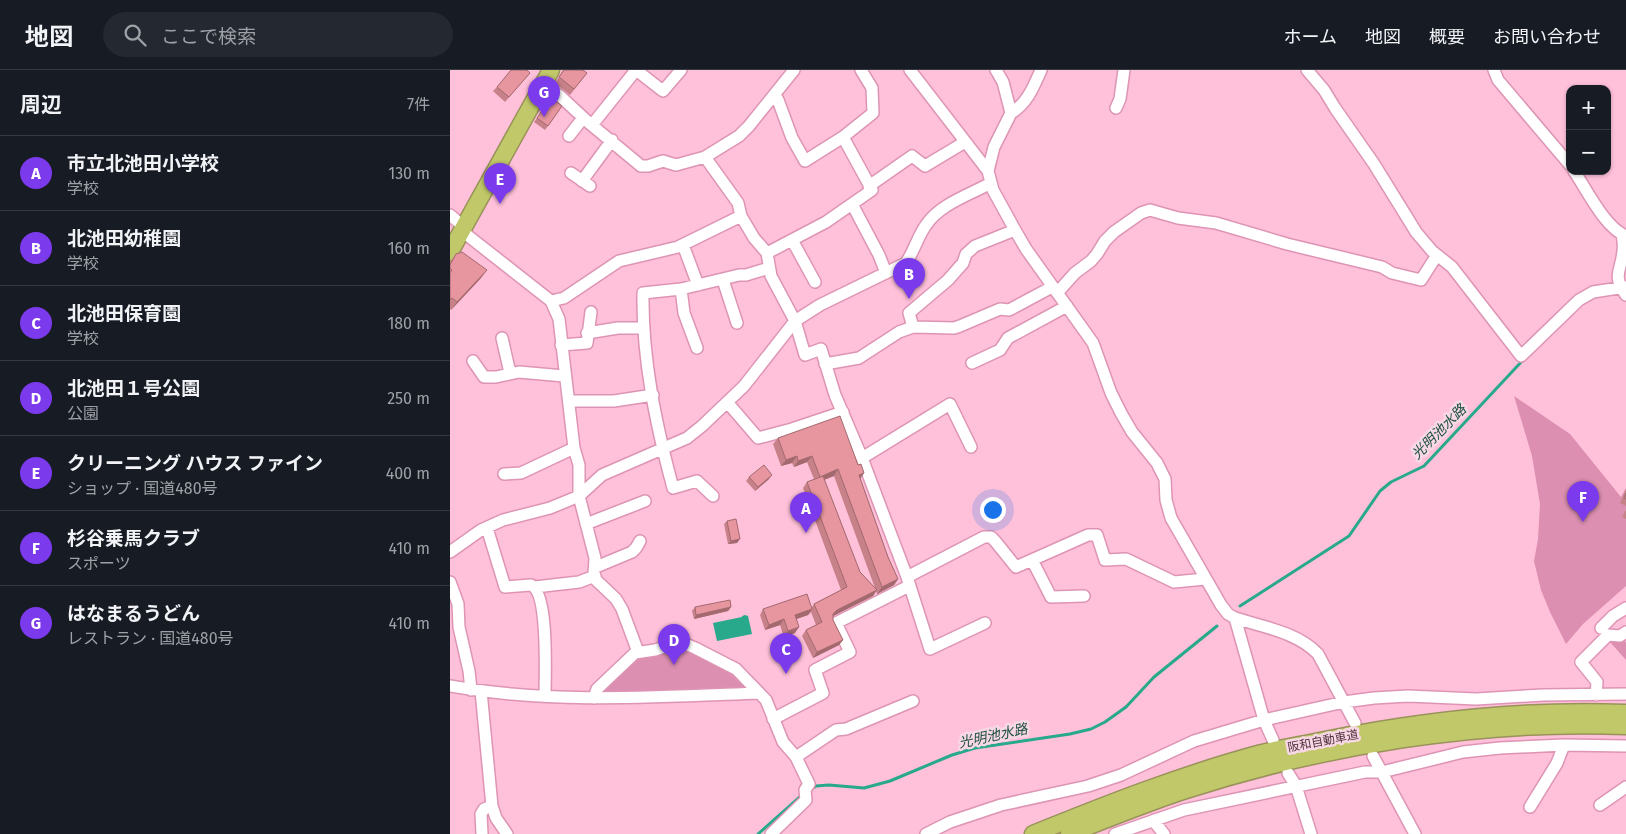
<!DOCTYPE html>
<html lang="ja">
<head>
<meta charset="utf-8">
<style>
	:root { --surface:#171b24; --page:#242831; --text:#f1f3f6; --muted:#9ea1a6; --line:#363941; --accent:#7c3aed }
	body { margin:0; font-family:"Fira Sans","Noto Sans JP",sans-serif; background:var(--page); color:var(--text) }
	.controls { position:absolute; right:15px; top:15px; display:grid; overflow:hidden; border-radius:10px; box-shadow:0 1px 4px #0004 }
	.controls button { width:45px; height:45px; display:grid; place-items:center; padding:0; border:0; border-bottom:1px solid var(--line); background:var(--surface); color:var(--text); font:25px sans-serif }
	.you { position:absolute; left:542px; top:439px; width:18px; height:18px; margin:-12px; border:4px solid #fff; border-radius:50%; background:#1a73e8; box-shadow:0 0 0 8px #1a73e833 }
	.badge { display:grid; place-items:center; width:32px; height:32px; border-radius:50%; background:var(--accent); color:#fff; font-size:16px; font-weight:700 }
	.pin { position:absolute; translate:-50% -41px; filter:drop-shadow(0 1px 2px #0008) }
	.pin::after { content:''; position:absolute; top:26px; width:18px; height:15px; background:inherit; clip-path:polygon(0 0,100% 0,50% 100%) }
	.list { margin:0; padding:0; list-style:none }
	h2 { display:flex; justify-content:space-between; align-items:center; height:65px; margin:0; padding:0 20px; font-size:21px }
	h2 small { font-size:16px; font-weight:400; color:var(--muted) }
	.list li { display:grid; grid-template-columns:32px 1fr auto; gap:15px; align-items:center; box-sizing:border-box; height:75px; padding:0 20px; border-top:1px solid var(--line) }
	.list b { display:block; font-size:19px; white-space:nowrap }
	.list p { margin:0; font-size:16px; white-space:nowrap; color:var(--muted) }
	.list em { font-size:16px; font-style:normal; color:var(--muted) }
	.icon { flex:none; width:28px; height:28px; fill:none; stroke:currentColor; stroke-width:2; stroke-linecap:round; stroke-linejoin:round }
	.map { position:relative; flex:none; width:1176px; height:764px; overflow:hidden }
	header { display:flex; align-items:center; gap:30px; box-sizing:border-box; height:70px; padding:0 25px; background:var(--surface); border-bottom:1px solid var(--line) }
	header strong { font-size:24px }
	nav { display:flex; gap:28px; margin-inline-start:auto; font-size:18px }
	.search { width:350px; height:45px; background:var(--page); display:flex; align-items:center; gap:12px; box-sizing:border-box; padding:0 18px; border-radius:28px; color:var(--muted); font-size:19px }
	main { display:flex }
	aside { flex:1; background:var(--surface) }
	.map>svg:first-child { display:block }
	.green { fill:#dc8fb1 }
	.water { fill:#28a98b }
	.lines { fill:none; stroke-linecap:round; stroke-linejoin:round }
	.stream { stroke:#28a98b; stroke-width:3 }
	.minor-casing { stroke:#de94b4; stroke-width:14 }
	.highway-casing { stroke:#99925a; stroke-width:19 }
	.minor { stroke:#fff; stroke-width:11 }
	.highway { stroke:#c1c869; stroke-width:16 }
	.wall { fill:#c78189; fill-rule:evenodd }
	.shaded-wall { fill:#a2696f }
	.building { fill:#e7969f; stroke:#a2696f }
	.labels { text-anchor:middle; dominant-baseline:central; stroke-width:5; stroke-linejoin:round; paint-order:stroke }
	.street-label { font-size:12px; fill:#4e2f3d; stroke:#f8d8e5 }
	.water-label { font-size:14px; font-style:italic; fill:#1b4e40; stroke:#f8d8e5 }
</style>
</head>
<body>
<header>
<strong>地図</strong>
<div class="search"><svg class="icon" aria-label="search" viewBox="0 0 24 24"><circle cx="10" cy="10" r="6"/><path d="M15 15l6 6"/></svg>ここで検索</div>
<nav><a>ホーム</a><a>地図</a><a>概要</a><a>お問い合わせ</a></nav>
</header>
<main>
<aside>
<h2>周辺<small>7件</small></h2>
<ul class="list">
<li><span class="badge">A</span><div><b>市立北池田小学校</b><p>学校</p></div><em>130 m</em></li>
<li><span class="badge">B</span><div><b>北池田幼稚園</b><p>学校</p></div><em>160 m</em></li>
<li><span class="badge">C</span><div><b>北池田保育園</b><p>学校</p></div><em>180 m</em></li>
<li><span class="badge">D</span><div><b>北池田１号公園</b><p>公園</p></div><em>250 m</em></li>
<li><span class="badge">E</span><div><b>クリーニング ハウス ファイン</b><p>ショップ · 国道480号</p></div><em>400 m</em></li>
<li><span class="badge">F</span><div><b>杉谷乗馬クラブ</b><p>スポーツ</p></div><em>410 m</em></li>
<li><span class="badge">G</span><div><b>はなまるうどん</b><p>レストラン · 国道480号</p></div><em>410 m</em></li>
</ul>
</aside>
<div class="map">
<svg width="1176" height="764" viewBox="0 0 1176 764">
	<rect width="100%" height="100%" fill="#ffc0da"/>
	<path class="green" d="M1064 326 1120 364 1171 427 1176 418V516L1133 554 1116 574 1100 542 1091 520 1084 491 1088 469 1090 434 1082 386Z
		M1174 569 1176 573V590L1160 572 1163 570Z
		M226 577C251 580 277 598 296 614L294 618 156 623 154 618 187 587Z"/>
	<path class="water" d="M295 545 298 546 302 564 267 571 263 553 292 547V546Z"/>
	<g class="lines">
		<path class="stream" d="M790 536 899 466 930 421 941 412 974 396 1074 289
			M360 720 366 716 379 715 414 718 440 711 502 685 525 678 620 664 641 659 655 652 676 637 704 607 767 556
			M308 764 353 724"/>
		<g class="minor-casing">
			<path id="minor" d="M460 0 538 101 543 120 565 160 576 179 643 273 661 323 671 343 682 362 707 393 715 409 716 430 721 448 771 535 778 544 785 548C813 557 847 562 868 584L905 653
				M857 0 874 20 885 38 924 94 966 162 982 181 1002 197 1071 286 1129 230 1143 222 1176 217
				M1044 0 1048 10 1120 95
				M93 14 110 26 138 52 191 96H198L213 91 226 95 255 87 289 66 299 56 344 0
				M325 25 328 30 342 68 355 91 393 67
				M666 38 670 29 674 0
				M561 43C577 34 584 16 591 0
				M142 55 186 0 213 21 231 0
				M119 66 133 48
				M255 87 288 133 291 146 304 168 317 183 321 206 345 251 355 285 371 279 385 325 412 388 457 507 480 579 535 553
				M538 101 544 77 561 43 553 12 546 0
				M1124 101C1137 120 1155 158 1176 166
				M121 103 140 116
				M132 111 162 70
				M419 116 462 86 475 96 515 72
				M402 134 429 185 436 203
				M0 145 14 157 17 165 101 231 109 249 124 378 129 395V426L145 488 144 504 146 510 166 529 172 539 188 582
				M1172 165C1173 170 1174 175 1173 180 1172 201 1161 204 1176 225
				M342 170 365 212
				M233 175 248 215
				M317 183 376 152 422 120 393 67 423 43 422 18 411 0
				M273 210 287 253
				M231 219 234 243 247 278
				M607 223 625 203 641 191 647 184 655 171 664 162 691 143 700 140 728 148 766 153 837 174 932 197 942 203 971 210 987 185
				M101 231 114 228 169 191 228 177 291 146
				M463 257 459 243 498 210 513 193 516 184 525 176 565 160
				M137 263 168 258H193
				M52 268 60 303
				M111 275 137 273 141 242
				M23 291 34 307H46L69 302 114 306
				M522 293 550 280 558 268 617 236
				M375 294 409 288 449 262 463 257 504 258 510 256 550 239 559 240 602 217
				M119 331H164L203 325
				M277 332 308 368 342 359 393 342
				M412 388 500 334 521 377
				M54 404 71 403 124 378
				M263 426 247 411 223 418C206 355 192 289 193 223L231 219 289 205H296L319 198
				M136 454 195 431
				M37 458 55 517 81 515C99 523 95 607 95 626
				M0 482 31 460 53 450 100 438 129 426 152 405 237 368 252 356 294 316 345 251 370 235 456 193C464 181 468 166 476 155 490 134 519 125 541 113
				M582 490 601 527 634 526
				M146 497 182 482 186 478 190 471
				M457 507 534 467H541L545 471 566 497 638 465H647L655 490 676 489 724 512 755 509
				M0 512 8 534 9 557 19 601 21 620
				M85 517 129 512 145 506
				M785 548 814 650 823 670
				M1151 558 1163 546 1176 538
				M0 616C102 634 206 627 309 623
				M31 621 42 736 46 748 57 764
				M1146 625 1147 612 1131 592 1158 565 1170 566 1176 562
				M144 628 147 619 185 583 205 580 222 574 238 575 245 578 286 599 316 630 333 672 346 687 359 714 355 720 356 730 321 764
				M323 649 373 623 365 600 400 582 386 553 459 516
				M923 686 965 764
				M346 687 386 660 396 659 463 631
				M838 703 846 716 861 764
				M1150 735 1176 717
				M1080 737 1107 693 1114 675
				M704 750 706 754 714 764
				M32 764 31 744 34 739 42 736
				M476 764 500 752 551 735 638 716 671 705 744 671 814 650 894 632 924 628 958 626 1026 629 1093 625 1176 624
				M665 764 734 740 915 702H932L1013 682 1050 678 1114 675 1176 676"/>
		</g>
		<g class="highway-casing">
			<path id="highway" d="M0 182 101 0
				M583 764C657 734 731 705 808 684 830 678 853 675 875 670 974 650 1075 639 1176 643
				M619 764C657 749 694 734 733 721 871 676 1031 650 1176 656"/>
		</g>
		<use href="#minor" class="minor"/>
		<use href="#highway" class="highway"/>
	</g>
	<path class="wall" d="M113 0H133L137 3 120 25 105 13Z
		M80 3 55 32 43 21 47 17Z
		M101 28 112 36 95 60 84 52Z
		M6 184 31 208 1 240 0 239V192Z
		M328 368 408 395 414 403 410 409 438 487 448 509 444 515 427 524 426 521 423 526 383 546V550L393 570 389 575 363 588 352 566 356 560 366 555 361 542 358 545 346 549 345 563 334 567 330 555 315 560 310 545 313 539 362 537 364 534 391 520 353 418 357 412 364 409 357 392 344 397 342 393 331 396 323 374ZM384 406 425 518 410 502 374 410Z
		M299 407 319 409 305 421 296 411Z
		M1176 419V436L1170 433Z
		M1176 440V449L1172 447Z
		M277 451 287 473 278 474 274 454Z
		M245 537H281L278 541 244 549 242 541Z"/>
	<path class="shaded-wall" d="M37 200 31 208 1 240 7 232Z
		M347 386 342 393 331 396 336 390Z
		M362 386 357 392 344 397 348 391Z
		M388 399 384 406 365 413 370 407Z
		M414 403 410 409 409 405Z
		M322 405 319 409 305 421 308 417Z
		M290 469 287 473 278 474 281 471Z
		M448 509 444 515 427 524 432 517Z
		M427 520 423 526 383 546V544L387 540Z
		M281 537 278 541 244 549 246 545Z
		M362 539 358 545 341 551 345 545Z
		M334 549 330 555 315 560 319 555Z
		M349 557 345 563 334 567 338 561Z
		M393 570 389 575 363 588 367 582Z"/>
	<path class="building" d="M61 0H77L80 3 59 27 47 17Z
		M114 0H133L137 3 124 19 109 7Z
		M101 28 112 36 98 56 87 48Z
		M12 182 37 200 7 232 2 228 0 230V203L2 200 0 198V195L6 184Z
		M390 346 408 395 411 394 414 403 409 405 438 487 448 509 432 517 388 399 370 407 362 386 348 391 347 386 336 390 328 368Z
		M314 395 322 405 308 417 299 407Z
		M373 406 410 502 427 520 387 540 383 544V550L393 570 367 582 356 560 372 552 364 534 397 517 357 412Z
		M1176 423V429L1174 428Z
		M286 449 290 469 281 471 277 451Z
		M357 524 362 539 345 545 349 557 338 561 334 549 319 555 313 539Z
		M280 530 281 537 246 545 245 537Z"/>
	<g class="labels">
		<g class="street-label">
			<text transform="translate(873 671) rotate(-11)">阪和自動車道</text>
		</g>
		<g class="water-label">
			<text transform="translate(989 362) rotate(-45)">光明池水路</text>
			<text transform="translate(543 666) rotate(-12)">光明池水路</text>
		</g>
	</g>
</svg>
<div class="controls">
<button>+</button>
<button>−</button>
</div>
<div class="you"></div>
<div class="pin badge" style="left:356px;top:463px">A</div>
<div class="pin badge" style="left:459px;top:229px">B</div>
<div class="pin badge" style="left:336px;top:604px">C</div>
<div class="pin badge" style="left:224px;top:595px">D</div>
<div class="pin badge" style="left:50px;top:134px">E</div>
<div class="pin badge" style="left:1133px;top:452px">F</div>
<div class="pin badge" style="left:94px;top:47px">G</div>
</div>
</main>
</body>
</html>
